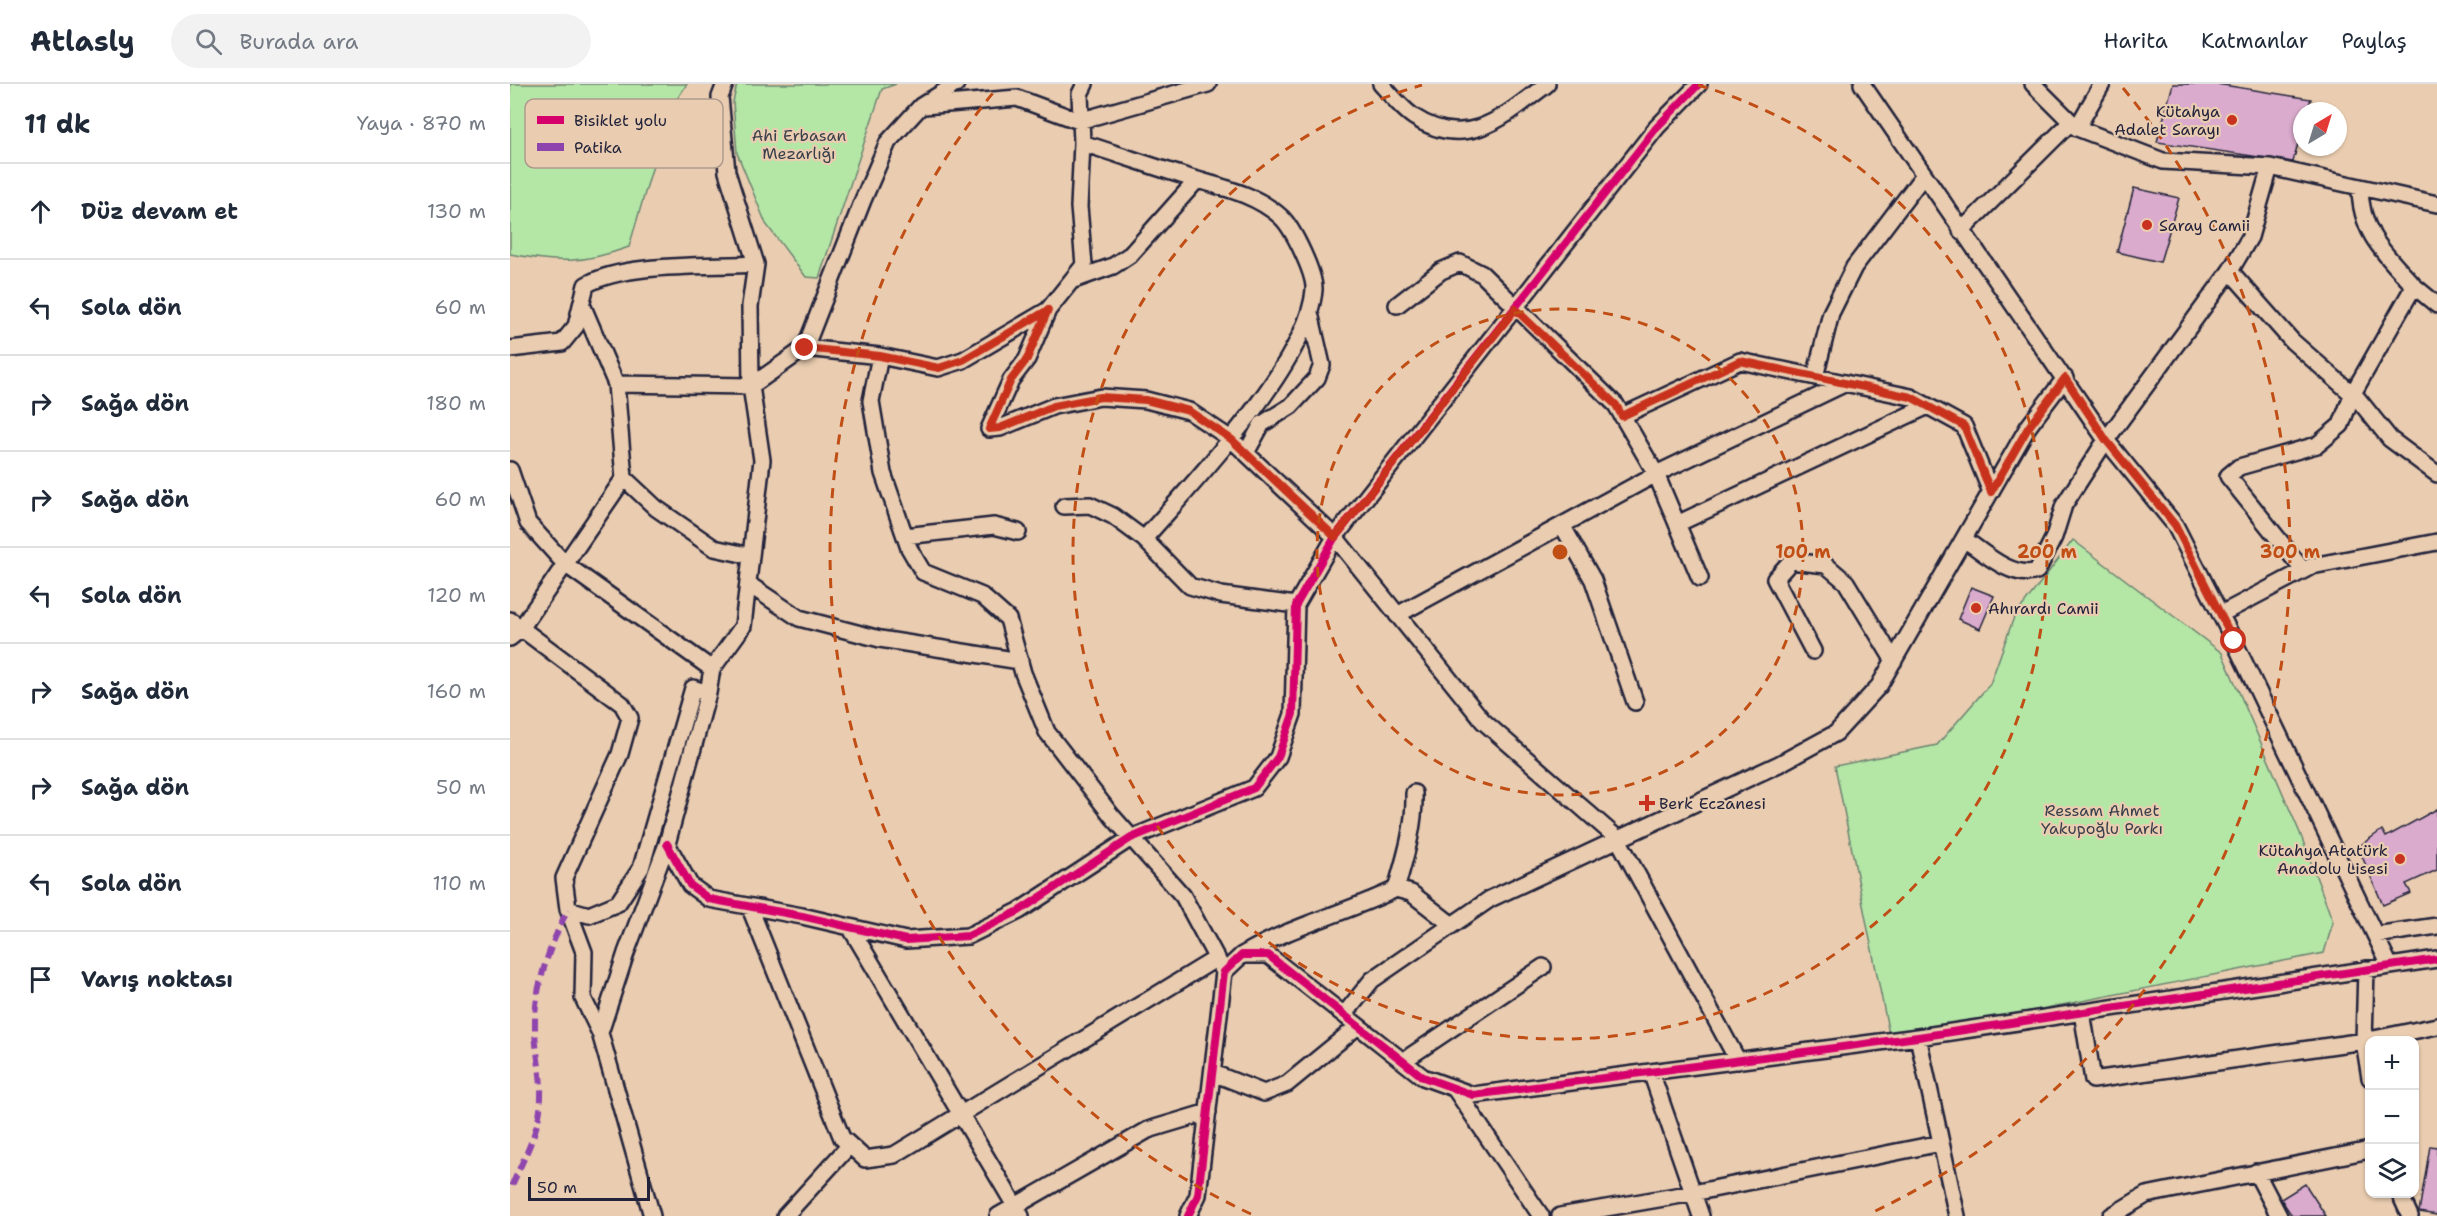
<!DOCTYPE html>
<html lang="tr">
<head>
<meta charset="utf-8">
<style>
	:root { --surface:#fff; --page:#f2f2f3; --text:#1f2937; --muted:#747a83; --line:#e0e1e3 }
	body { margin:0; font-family:"Shantell Sans",sans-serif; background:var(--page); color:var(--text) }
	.controls { position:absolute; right:18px; bottom:18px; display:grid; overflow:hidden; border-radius:12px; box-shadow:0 2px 4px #0004 }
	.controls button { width:54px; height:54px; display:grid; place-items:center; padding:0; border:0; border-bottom:2px solid var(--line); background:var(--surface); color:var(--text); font:30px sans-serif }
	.compass { position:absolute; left:1783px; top:18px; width:54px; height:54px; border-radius:50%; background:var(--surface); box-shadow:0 2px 4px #0004; rotate:38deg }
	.scale { position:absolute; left:18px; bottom:15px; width:122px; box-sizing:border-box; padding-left:6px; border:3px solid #22223b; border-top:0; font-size:16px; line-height:21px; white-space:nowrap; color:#22223b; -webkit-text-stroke:4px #eacdb0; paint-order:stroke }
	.stop { position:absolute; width:18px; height:18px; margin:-14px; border:4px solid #c8321e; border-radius:50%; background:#fff }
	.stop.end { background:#c8321e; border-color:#fff; box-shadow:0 2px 6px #0008 }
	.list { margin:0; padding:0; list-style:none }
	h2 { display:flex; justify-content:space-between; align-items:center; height:78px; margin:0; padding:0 24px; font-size:26px }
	h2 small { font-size:20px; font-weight:400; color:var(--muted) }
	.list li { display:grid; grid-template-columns:39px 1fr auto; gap:18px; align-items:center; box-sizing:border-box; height:96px; padding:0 24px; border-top:2px solid var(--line) }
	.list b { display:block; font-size:22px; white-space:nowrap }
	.list em { font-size:20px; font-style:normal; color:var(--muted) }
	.icon { flex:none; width:33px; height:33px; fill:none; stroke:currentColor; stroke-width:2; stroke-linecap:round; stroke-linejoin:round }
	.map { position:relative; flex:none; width:1927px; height:1132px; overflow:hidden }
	header { display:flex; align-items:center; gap:36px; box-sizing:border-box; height:84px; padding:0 30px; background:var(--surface); border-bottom:2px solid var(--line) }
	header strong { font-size:28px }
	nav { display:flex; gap:33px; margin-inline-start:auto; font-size:21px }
	.search { width:420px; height:54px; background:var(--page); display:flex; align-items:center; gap:15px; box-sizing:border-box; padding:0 21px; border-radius:33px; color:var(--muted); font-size:22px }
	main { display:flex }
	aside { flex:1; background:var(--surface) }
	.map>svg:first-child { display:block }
	.green { fill:#b4e6a6; stroke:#6b8470; stroke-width:1.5 }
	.building { fill:#daabcd; stroke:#22223b; stroke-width:1.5 }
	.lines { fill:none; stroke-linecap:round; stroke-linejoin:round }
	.street-casing { stroke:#22223b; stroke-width:20 }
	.street { stroke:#eacdb0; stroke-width:15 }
	.quiet { stroke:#8e44ad; stroke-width:6; stroke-dasharray:12 6; stroke-linecap:butt }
	.cycleway-casing { stroke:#eacdb0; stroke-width:11 }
	.cycleway { stroke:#d6006c; stroke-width:8 }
	.route { stroke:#c8321e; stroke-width:8 }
	.ring { fill:none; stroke:#c04e15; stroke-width:3; stroke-dasharray:10 8 }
	.poi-dot { fill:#c8321e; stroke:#eacdb0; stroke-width:2 }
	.labels { text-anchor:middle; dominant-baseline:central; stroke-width:4.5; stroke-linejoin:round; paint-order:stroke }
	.poi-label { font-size:16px; fill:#22223b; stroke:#eacdb0; text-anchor:start }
	.park-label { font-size:16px; fill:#383f4b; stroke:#eacdb0 }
	.key { fill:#eacdb0; stroke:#ae9a8d; stroke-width:1.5 }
	.key-label { font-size:16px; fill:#22223b }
	.centre { fill:#c04e15; stroke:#eacdb0; stroke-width:3 }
	.ring-label { font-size:18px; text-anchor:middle; font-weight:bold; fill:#c04e15; stroke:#eacdb0; stroke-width:4.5; stroke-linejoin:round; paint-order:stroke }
</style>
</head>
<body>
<header>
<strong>Atlasly</strong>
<div class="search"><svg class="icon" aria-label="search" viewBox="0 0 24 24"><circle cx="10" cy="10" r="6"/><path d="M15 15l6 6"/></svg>Burada ara</div>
<nav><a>Harita</a><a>Katmanlar</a><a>Paylaş</a></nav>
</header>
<main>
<aside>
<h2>11 dk<small>Yaya · 870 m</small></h2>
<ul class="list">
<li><svg class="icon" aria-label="ahead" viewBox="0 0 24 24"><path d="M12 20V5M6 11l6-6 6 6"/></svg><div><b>Düz devam et</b></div><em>130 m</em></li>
<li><svg class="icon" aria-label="left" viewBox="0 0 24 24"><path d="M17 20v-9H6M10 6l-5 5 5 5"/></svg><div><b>Sola dön</b></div><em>60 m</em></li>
<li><svg class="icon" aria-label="right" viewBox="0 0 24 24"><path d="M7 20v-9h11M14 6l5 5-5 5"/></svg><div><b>Sağa dön</b></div><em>180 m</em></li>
<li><svg class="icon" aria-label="right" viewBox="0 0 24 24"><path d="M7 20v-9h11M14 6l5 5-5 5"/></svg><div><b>Sağa dön</b></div><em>60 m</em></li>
<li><svg class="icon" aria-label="left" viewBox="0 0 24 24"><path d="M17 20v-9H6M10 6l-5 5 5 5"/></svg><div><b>Sola dön</b></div><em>120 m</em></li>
<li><svg class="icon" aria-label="right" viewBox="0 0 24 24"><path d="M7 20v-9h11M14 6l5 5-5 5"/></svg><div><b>Sağa dön</b></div><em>160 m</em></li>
<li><svg class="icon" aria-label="right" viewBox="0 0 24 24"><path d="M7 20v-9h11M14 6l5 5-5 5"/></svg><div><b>Sağa dön</b></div><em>50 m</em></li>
<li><svg class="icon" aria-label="left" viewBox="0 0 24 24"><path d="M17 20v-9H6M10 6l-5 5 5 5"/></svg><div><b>Sola dön</b></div><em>110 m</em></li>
<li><svg class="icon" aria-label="arrive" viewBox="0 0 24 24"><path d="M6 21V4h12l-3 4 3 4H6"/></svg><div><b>Varış noktası</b></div></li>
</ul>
</aside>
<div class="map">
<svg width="1927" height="1132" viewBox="0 0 1927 1132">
	<rect width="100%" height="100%" fill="#eacdb0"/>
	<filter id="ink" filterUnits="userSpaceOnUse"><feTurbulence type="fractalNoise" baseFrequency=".0167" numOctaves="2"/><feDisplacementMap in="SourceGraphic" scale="12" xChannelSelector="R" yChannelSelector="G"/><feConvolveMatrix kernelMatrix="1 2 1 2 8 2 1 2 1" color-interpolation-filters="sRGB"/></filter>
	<g filter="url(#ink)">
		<path class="green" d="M0 0H177L159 27 119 163C72 180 49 179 0 170Z
			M227 0H386L372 5 309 194 296 193 256 140 227 69 223 18Z
			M1563 456 1712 569 1790 749 1823 838 1814 869 1380 955 1325 682 1427 661 1480 600 1504 533Z"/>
		<path class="building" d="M1663 0H1707L1801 15 1797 27H1792V45L1783 78 1647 58Z
			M1624 104 1669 114 1650 178 1607 168Z
			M1461 503 1484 512 1470 545 1448 535Z
			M1927 725V786L1896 800 1901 809 1873 821 1848 763 1872 746 1876 753Z
			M1920 1062 1927 1063V1131L1909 1128Z
			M1795 1100 1816 1132H1782L1771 1115Z"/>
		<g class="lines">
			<g class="street-casing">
				<path id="street" d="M871 0C881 11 892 25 904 33 957 68 995 32 1037 0
					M1352 0 1596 356 1665 441 1724 557 1880 882
					M1523 0 1567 44 1653 77 1760 83 1927 120
					M414 22 507 14 569 37 698 0
					M1567 44 1592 0
					M572 59C605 69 638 81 671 91 705 102 744 108 771 133 783 144 805 190 804 206 798 279 683 399 634 455
					M1850 103C1850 149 1875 170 1904 202
					M1451 147 1560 39
					M1720 187 1782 257 1848 315 1880 355 1927 390
					M561 197 603 182 621 170 687 96
					M887 221 931 187 950 179 972 190 1106 321 1146 390 1190 494
					M538 226 517 275 501 296 479 345 490 344 544 322 591 313 636 316 679 327 721 355 825 453 973 637 1108 755 1228 977
					M295 264 353 116 378 58 411 22 446 0
					M0 265 52 259 66 242 76 201C114 178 200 183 246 180
					M370 272 361 317 373 389 399 464 413 488 472 512 498 535 513 589 537 648 602 732 673 812 714 888
					M1305 293 1321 229 1344 183 1413 92
					M106 300 241 302 295 264 370 272 428 284 453 276 538 226 574 181 569 123 572 59 570 10 575 0
					M1112 332 1230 277 1401 313 1454 342 1481 408
					M736 369 752 340 781 322 807 294 812 281 800 229
					M0 386 18 439 55 480 202 585
					M114 394 146 424 204 464 241 472
					M554 422 580 421 603 432 634 455 680 502 711 511 786 521
					M1167 440 1418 322
					M1052 441 1083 496 1125 618
					M395 452 484 442 508 448
					M1454 455C1473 468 1503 496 1527 487L1544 453 1554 421 1596 356 1720 187 1740 153 1760 83
					M1793 486 1718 392 1729 383 1807 361 1831 341 1842 311 1904 202 1927 221
					M238 500 289 534 370 555 510 577
					M1711 530 1802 482 1927 458
					M887 531 1146 390 1336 299
					M0 536 112 620 120 634 110 670 54 794 58 825 79 831 108 819 131 784 183 604 198 609
					M0 554 10 546 114 394 106 300 73 223
					M1303 567 1265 495 1281 477 1316 481 1336 498 1384 577
					M157 760 180 801 199 815 292 832 396 856 458 852 509 827 621 754 744 704 768 673 783 630 786 521 825 453 1147 43 1189 0
					M886 805C895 774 905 742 904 709
					M240 824 332 1054 355 1075 384 1071 707 874
					M58 825 74 868 73 914 90 949
					M340 843 511 1132
					M1865 851 1927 842
					M734 870C781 842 836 829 886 805L901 809 942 841
					M1856 885 1854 957 1860 994
					M1572 928 1583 996 1854 957 1927 942
					M834 931 862 896 980 815 1269 680 1326 649 1369 602 1518 343 1555 294
					M1408 953 1447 1132
					M893 977 1033 883
					M1141 988 1191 1132
					M703 989 754 1009 777 1000 848 942
					M945 1005 1031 1132
					M1746 1088 1769 1132
					M1890 1110 1900 1132
					M142 1132 90 949 116 869 157 760 198 609 202 585 233 542 252 376 241 302 240 222 246 180 217 88 210 13 215 0
					M275 1132 339 1062
					M488 1132 638 1046 698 1028
					M678 1132 688 1111 714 888 732 871H758L913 993 963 1011 1408 953 1927 875
					M1050 1132 1183 1109 1431 1059
					M1601 1132 1636 1111 1860 1066"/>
			</g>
			<use href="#street" class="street"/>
			<path class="quiet" d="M0 1098 3 1099C15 1072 31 1043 31 1012 32 990 25 966 25 944 24 902 40 862 58 825"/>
			<g class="cycleway-casing">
				<path id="cycleway" d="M157 760 180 801 199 815 292 832 396 856 458 852 509 827 621 754 744 704 768 673 783 630 786 521 825 453 1147 43 1189 0
					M678 1132 688 1111 714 888 732 871H758L913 993 963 1011 1408 953 1927 875"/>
			</g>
			<use href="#cycleway" class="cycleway"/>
		</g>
	</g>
	<g class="lines" filter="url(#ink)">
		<path class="route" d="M295 264 370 272 429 284 453 276 538 226 517 275 501 296 479 345 490 344 544 322 591 313 636 316 679 327 721 355 825 453 1005 225 1106 321 1112 332 1230 277 1401 313 1454 342 1481 408 1518 344 1555 294 1596 356 1665 441 1724 557"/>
	</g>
	<g class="ring">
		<circle cx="1050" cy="468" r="243"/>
		<path d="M1188 1A487 487 0 1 1 912 1"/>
		<path d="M741 1130A730 730 0 0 1 487 4M1613 4A730 730 0 0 1 1359 1130"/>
	</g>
	<g class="poi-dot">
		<circle cx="1722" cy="36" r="6"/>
		<circle cx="1637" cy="141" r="6"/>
		<circle cx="1466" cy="524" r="6"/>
		<path d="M1134 710h6v6h6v6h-6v6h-6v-6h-6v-6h6z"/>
		<circle cx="1890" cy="775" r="6"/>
	</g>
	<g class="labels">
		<g class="poi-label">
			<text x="1710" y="27" text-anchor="end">Kütahya<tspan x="1710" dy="18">Adalet Sarayı</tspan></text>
			<text x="1649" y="141">Saray Camii</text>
			<text x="1478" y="524">Ahırardı Camii</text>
			<text x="1149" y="719">Berk Eczanesi</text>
			<text x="1878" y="766" text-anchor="end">Kütahya Atatürk<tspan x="1878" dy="18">Anadolu Lisesi</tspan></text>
		</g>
		<g class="park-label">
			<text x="289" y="51">Ahi Erbasan<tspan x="289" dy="18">Mezarlığı</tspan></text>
			<text x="1592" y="726">Ressam Ahmet<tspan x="1592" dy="18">Yakupoğlu Parkı</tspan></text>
		</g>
	</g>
	<rect x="15" y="15" width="198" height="69" rx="9" class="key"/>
	<rect x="27" y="32" width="27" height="8" fill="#d6006c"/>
	<rect x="27" y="59" width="27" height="8" fill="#8e44ad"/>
	<g class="key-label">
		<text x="64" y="42">Bisiklet yolu</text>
		<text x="64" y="69">Patika</text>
	</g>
	<circle cx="1050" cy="468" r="9" class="centre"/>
	<g class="ring-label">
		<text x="1293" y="474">100 m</text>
		<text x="1537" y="474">200 m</text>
		<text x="1780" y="474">300 m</text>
	</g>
</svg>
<div class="controls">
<button>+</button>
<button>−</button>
<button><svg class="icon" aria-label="layers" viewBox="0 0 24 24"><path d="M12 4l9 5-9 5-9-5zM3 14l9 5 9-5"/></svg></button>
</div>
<svg class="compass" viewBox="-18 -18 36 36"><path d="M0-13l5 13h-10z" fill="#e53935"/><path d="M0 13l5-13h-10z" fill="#747a83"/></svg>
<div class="scale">50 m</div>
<div class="stop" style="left:1724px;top:557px"></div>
<div class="stop end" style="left:295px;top:264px"></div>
</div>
</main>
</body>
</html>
